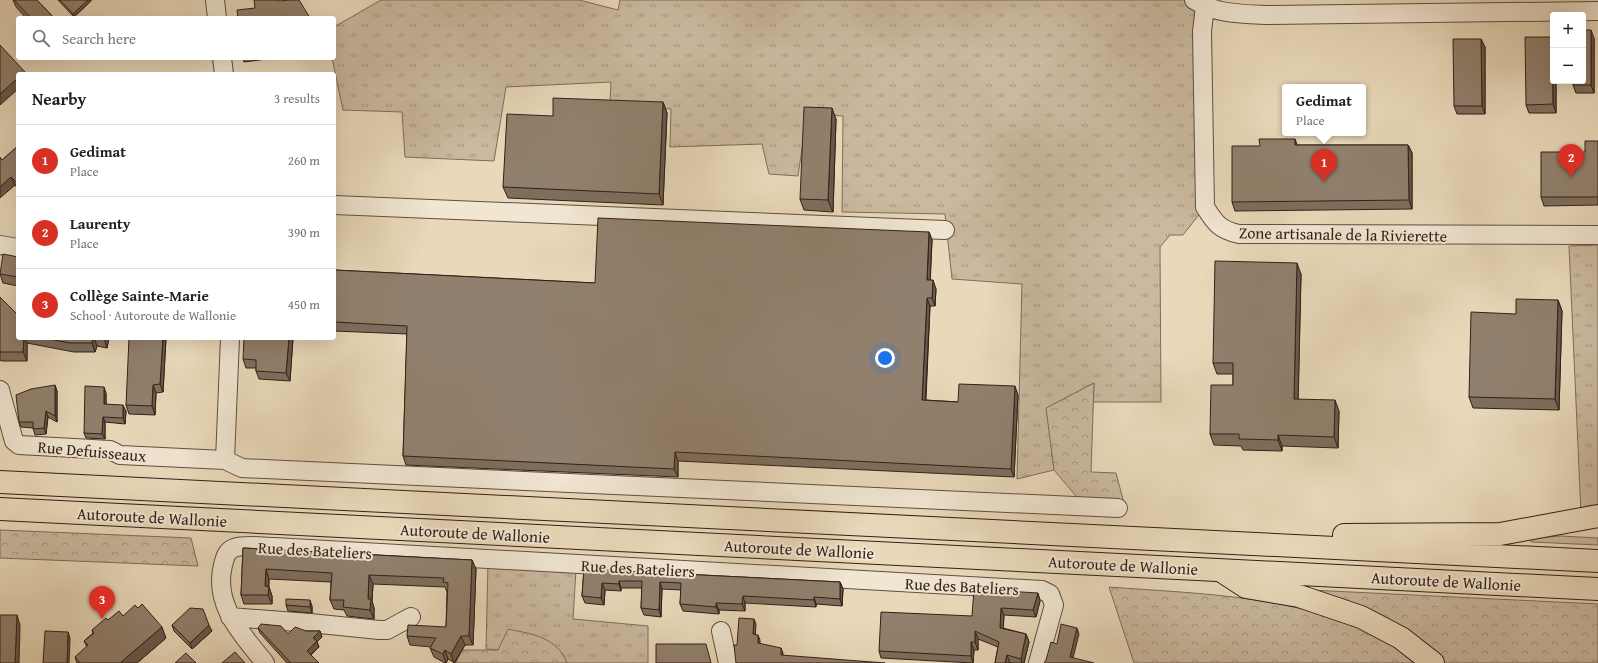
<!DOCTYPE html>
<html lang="en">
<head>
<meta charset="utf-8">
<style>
	:root { --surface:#fff; --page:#f6f6f6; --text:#222; --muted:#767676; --line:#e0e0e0; --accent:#d93025 }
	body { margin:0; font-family:"Gentium Book Plus",serif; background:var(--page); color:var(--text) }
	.controls { position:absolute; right:12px; top:12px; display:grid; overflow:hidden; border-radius:4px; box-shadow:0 4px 16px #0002 }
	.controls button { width:36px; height:36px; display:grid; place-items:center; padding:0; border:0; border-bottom:1px solid var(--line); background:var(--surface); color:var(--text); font:20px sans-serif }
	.you { position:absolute; left:885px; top:358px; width:14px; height:14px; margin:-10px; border:3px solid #fff; border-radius:50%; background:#1a73e8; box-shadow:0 0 0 6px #1a73e833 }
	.badge { display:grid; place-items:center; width:26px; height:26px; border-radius:50%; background:var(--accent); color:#fff; font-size:13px; font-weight:700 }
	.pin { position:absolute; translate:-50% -33px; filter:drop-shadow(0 1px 2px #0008) }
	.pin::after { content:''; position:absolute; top:21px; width:14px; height:12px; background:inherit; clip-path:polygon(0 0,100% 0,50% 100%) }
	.popup { position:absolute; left:1282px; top:84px; width:84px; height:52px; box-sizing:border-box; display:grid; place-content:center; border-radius:4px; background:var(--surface); filter:drop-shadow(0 1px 3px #0005); font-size:13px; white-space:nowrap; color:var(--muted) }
	.popup b { font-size:15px; color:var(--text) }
	.popup::after { content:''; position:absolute; left:50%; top:100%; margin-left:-8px; border:8px solid transparent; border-top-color:var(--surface) }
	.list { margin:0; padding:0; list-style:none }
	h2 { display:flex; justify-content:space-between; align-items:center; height:52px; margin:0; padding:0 16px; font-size:17px }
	h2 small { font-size:13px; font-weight:400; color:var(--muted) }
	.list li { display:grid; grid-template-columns:26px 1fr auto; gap:12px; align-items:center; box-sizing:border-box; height:72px; padding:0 16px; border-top:1px solid var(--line) }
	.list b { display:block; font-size:15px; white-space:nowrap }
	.list p { margin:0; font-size:13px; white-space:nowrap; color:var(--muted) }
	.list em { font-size:13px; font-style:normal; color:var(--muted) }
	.icon { flex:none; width:22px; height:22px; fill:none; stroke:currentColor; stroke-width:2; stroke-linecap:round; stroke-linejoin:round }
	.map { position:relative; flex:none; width:1598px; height:663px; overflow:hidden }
	.search { position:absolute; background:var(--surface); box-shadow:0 4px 16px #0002; left:16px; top:16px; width:320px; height:44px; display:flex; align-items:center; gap:10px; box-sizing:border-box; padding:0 14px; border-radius:4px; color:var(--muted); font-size:15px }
	.panel { position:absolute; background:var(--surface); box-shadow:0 4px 16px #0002; left:16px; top:72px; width:320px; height:268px; border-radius:4px }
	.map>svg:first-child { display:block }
	.grass { fill:url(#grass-tufts); stroke:#7e6c5c }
	.forest { fill:url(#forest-crowns); stroke:#7e6c5c }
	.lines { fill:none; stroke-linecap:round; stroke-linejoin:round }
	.minor-casing { stroke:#604e41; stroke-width:20 }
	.highway-casing { stroke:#321f19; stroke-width:24 }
	.minor { stroke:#f1e6d2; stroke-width:18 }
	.highway { stroke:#e9d9ba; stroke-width:22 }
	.wall { fill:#7d6e5e; stroke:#321f19 }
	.shaded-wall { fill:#665a4c; stroke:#321f19 }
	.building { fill:#91806d; stroke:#321f19 }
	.labels { text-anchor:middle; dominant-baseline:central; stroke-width:4; stroke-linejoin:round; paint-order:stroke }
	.street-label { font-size:16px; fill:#321f19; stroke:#f1e6d2 }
</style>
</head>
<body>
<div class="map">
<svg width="1598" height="663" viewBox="0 0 1598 663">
	<defs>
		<pattern id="grass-tufts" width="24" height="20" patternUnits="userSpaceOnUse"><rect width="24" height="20" fill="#cab99f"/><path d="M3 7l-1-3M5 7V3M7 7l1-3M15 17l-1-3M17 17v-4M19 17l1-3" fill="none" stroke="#a59681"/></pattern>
		<pattern id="forest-crowns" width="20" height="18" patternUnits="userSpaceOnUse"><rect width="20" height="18" fill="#cab99f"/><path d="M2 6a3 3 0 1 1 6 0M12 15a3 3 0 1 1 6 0" fill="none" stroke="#a59681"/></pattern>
	</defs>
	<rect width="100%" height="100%" fill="#e9d9ba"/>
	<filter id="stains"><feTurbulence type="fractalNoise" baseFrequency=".005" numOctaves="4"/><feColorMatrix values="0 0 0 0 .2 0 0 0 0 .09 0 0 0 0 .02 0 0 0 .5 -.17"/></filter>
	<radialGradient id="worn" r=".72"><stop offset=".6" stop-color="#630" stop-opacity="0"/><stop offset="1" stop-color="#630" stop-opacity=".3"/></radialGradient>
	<path class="grass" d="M381 0H579L618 10 620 0H1186L1204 13 1205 207 1183 235H1170L1160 247 1161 402H1093L1094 383 1047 408 1054 470 1017 479 1022 284 952 279 945 214 842 212 843 116 807 114 798 176 769 174 762 144 670 147 671 109 610 103 611 82 506 87 494 161 405 157 402 112 343 110 332 58H334V27Z
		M1598 245V508L1581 513 1569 246Z
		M1561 536 1598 538V545L1531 542V538Z
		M488 563 576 569 573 619 648 626V663H567L563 654 486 649Z"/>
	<path class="forest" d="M1094 383 1091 472 1116 473 1124 503 1081 502 1054 470 1046 408Z
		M0 530 191 538 198 566 0 558Z
		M1109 587C1199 594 1312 595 1390 644 1399 649 1406 657 1414 663H1134Z
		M1310 590 1598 604V663H1442Z
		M508 629C532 634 557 637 567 663H455L461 650H498Z"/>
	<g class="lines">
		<g class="minor-casing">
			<path id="minor" d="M215 0 217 18
				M1194 0C1216 14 1241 14 1266 15L1598 11
				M1205 7 1202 31 1205 207C1215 223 1220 230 1239 234L1598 235
				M222 58 224 74
				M334 205 945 230
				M0 245 18 248
				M0 390 14 441 19 445 110 450 120 455 225 460 242 468 1118 508
				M225 460 230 338
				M230 617 310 623 379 630H387L411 617
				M721 631 728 663
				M265 663C242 634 213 605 223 565 225 558 226 551 234 548 246 544 262 547 274 547L1042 590 1050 594 1054 605 1038 663"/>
		</g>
		<g class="highway-casing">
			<path id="highway" d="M0 482 1598 561
				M0 509 1598 589
				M1344 535 1500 534 1598 516
				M1220 570 1246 587 1299 596 1361 617 1401 638 1433 663"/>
		</g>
		<use href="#minor" class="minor"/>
		<use href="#highway" class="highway"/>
	</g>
	<path class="wall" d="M13 0H37L54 18H26L16 7Z
		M58 0H91V1L74 17Z
		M1594 38V93H1576L1573 85Z
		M1481 39 1485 47V114H1457L1454 106Z
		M243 58H269L267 59 244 62Z
		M1553 81H1556V113H1529L1526 105Z
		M663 102 667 113 663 205 508 198 503 187 553 116Z
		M836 119 833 212 804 210 800 199Z
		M1598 141V205L1544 206 1541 197 1585 152Z
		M1298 145H1408L1412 153V209L1235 211 1232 202Z
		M18 146V189L15 185 2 160Z
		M929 232 932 240 930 280 936 289 935 306H930L926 400 958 402 1018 395 1014 477 678 461V477L406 465 403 456 407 334 334 331V270L595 283Z
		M18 257V286L3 283 0 274Z
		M1301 274 1298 399 1339 411 1338 448 1282 446V451L1243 450 1241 446 1214 445 1210 434 1233 385V374H1217L1213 363Z
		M0 297 18 338H109L107 348 97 346 95 352H74L27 343V361H1L0 360Z
		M1558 300 1562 311 1559 410 1473 408 1469 397 1516 314Z
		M166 338 163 392 156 393 155 415 129 414 126 405Z
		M293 338 290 381 259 379 256 371V368H246L243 359Z
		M55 385 57 391V422L48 417 46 434 35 435 33 428 21 427 19 422Z
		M106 393V404L126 411 125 424 105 422V439L86 438 84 433Z
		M243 548 472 560 476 569 473 645H465L455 663 448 659 446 663H445L434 657 430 648 431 647 410 645 407 636 446 627 447 592 445 587 373 584 372 601 374 608V619L347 616 344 610 334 609 330 600 331 582 269 579V587L272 596V604H244L241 595Z
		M584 569 840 582 843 589 842 606 816 604V607L745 603V611L719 610V614L683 611 680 604 681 590 662 589 661 617 644 615 641 608 642 588H621V591L605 590 604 605 585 603 582 596Z
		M1038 593 1040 601 1036 617 1004 615 1003 628 1026 634 1029 642 1024 663H995L998 647 978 639V650H974L973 663 881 658 879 651 972 616Z
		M286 605 312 606V613L288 611Z
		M123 616 166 638 137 663H77L75 657 87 647 84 641 93 633 92 630 108 620Z
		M172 625 212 631 192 649 174 631Z
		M258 628 288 634 306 631H320L322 637 317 642 319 647 311 655 319 663H287L260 633Z"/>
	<path class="shaded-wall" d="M88 0H91V1L74 17 73 14Z
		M1591 30 1594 38V93L1591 85Z
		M1552 37 1553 40V81H1556V113L1553 104Z
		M1481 39 1485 47V114L1482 106Z
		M18 78V89L0 105V94Z
		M663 102 667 113 663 205 659 194Z
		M832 108 836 119 833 212 828 200Z
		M1295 139 1298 147 1295 145Z
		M1408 145 1412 153V209L1409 200Z
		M11 177 15 185 0 198V187Z
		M929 232 932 240 930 288 927 280Z
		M1297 263 1301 274 1298 410 1294 399Z
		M933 280 936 289 935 306 932 298Z
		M927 298 930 306 925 408 922 400Z
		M1558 300 1562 311 1559 410 1555 399Z
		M24 338H25L27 343V361L23 352Z
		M93 338H94L97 346 95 352 92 343Z
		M104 338H109L107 348Z
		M163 338H166L163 392 160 384Z
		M289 338H293L290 381 286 373Z
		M55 385 57 391V422L55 416Z
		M153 385 156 393 155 415 152 406Z
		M1015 386 1018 395 1014 477 1011 469Z
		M104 387 106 393V410L104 404Z
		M1335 400 1339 411 1338 448 1334 437Z
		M123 405 126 411 125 424 123 418Z
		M46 411 48 417 46 434 44 428Z
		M103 417 105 422V439L102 434Z
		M1278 435 1282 446V451L1278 440Z
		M675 452 678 461V477L674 469Z
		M472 560 476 569 473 645 469 636Z
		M266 569 269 579 268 595 265 586Z
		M369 575 373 584 372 601 374 608V619L370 610 368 599Z
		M619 581 621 588V591L619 584Z
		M660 582 662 589 661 617 659 610Z
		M840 582 843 589 842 606 840 599Z
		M602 583 605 590 604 605 601 598Z
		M269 587 272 596V604L268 595Z
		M1038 593 1040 601 1036 617 1033 610Z
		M743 596 745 603V611L742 604Z
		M814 597 816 604V607L814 600Z
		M310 600 312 606V613L310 607Z
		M716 603 719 610V614L716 607Z
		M1001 608 1004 615 1003 635 1000 628Z
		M17 615 20 625 19 663H15Z
		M754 619 756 624 755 640 753 634Z
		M209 625 212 631 192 649 190 643Z
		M162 627 166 638 137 663H120Z
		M1077 628 1079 634 1072 662 1070 657Z
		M320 631 322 637 317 642 319 647 309 656 307 651 313 638Z
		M975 631 978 639V650L975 642Z
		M68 632 70 638 69 663H67Z
		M1026 634 1029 642 1024 663H1022L1021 659Z
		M758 635 760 640V648L758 643Z
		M461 636 465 645 454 663 451 654Z
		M971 642 974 650 973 663 971 656Z
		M781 648 783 653V660L781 655Z
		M445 650 448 659 446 663 443 654Z
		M1007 655 1010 663H1005Z"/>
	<path class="building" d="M14 0H37L54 18H31Z
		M60 0H88L73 14Z
		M254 0H278V1L291 0H299L310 18H238L237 10 255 8Z
		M1583 30H1591V85H1573V81H1583Z
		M1525 37H1552L1553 104 1526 105Z
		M1453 39H1481L1482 106H1454Z
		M0 45 25 72 22 74H18V78L0 94Z
		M553 98 663 102 659 194 503 187 507 114 553 116Z
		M804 107 832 108 828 200 800 199Z
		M1259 139H1295V145H1408L1409 200 1232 202V146H1260Z
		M1585 141H1598V197H1541V152H1585Z
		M18 146V184L11 177 0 187V157L2 160Z
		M598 218 929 232 927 280H933L932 298H927L922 400 958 402 959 384 1015 386 1011 469 675 452 674 469 403 456 407 326 334 322V270L595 283Z
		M3 254 18 257V277L0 274Z
		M1215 261 1297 263 1294 399 1335 400 1334 437 1278 435V440L1239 439V434H1210L1211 385H1233V363H1213Z
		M0 297 18 315V338H24L23 352H0Z
		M1516 299 1558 300 1555 399 1469 397 1471 312 1516 314Z
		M44 338H93L92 343H70Z
		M129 338H163L160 384 153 385 152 406 126 405Z
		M244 338H289L286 373 256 371V360L243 359Z
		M55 385V416L46 411 44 428 33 429V422H19L16 395 31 389Z
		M85 386 104 387V404L123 405V418L103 417 102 434 84 433Z
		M243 548 472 560 469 636H461L451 654 445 650 443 654 430 648 436 638 407 636 408 625 446 627 448 583 443 582 444 578 369 575 368 599H371L370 610 343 607 344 600H330L332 573 266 569 265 586 269 587 268 595H241Z
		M584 569 840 582V599L814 597V600L743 596 742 604 716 603V607L680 604 681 583 660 582 659 610 641 608 642 581H619V584L602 583 601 598 582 596Z
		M974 589 1038 593 1033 610 1001 608 1000 628 1026 634 1021 659 1007 655 1005 663H995L999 642 975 631V642H971V656L879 651 881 612 972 616Z
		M286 599 310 600V607L286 605Z
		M142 604 162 627 120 663H80L75 657 88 645 84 641 94 633 92 630 106 618 108 620 119 611 123 616 135 605 138 608Z
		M190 608 203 609 209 625 190 643 172 625Z
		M0 615H17L15 663H0Z
		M739 618 754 619 753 634 758 635V643L781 648V655L885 663H736L734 645H737Z
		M261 624 281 626 288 634 295 627 306 631H320L313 638 317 641 307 651 319 663H291L258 628Z
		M1061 624 1077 628 1070 657 1094 663H1044L1046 660 1051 642 1057 644Z
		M45 631 68 632 67 663H43Z
		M656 644H706L711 663H656Z
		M235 652 245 663H222Z
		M186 653 196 663H175Z"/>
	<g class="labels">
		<g class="street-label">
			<text transform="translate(1343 234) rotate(1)">Zone artisanale de la Rivierette</text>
			<text transform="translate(92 451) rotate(5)">Rue Defuisseaux</text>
			<text transform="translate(152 517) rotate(3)">Autoroute de Wallonie</text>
			<text transform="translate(475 533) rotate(3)">Autoroute de Wallonie</text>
			<text transform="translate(799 549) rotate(3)">Autoroute de Wallonie</text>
			<text transform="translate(315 550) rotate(3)">Rue des Bateliers</text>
			<text transform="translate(1123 565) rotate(3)">Autoroute de Wallonie</text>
			<text transform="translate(638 568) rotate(3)">Rue des Bateliers</text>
			<text transform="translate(1446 581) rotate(3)">Autoroute de Wallonie</text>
			<text transform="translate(962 586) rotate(3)">Rue des Bateliers</text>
		</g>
	</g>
	<rect width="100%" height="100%" filter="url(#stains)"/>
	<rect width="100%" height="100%" fill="url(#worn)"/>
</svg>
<div class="controls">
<button>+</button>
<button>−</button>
</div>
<div class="you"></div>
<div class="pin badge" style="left:1324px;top:182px">1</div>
<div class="popup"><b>Gedimat</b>Place</div>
<div class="pin badge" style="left:1571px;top:177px">2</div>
<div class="pin badge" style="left:102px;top:619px">3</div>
<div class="search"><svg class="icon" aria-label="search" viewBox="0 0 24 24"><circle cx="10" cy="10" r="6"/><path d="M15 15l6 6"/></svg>Search here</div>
<section class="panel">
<h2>Nearby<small>3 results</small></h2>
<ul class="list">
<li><span class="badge">1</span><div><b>Gedimat</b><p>Place</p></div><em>260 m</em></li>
<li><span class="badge">2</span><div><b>Laurenty</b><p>Place</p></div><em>390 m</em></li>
<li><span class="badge">3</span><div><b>Collège Sainte-Marie</b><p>School · Autoroute de Wallonie</p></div><em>450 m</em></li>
</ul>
</section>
</div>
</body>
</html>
